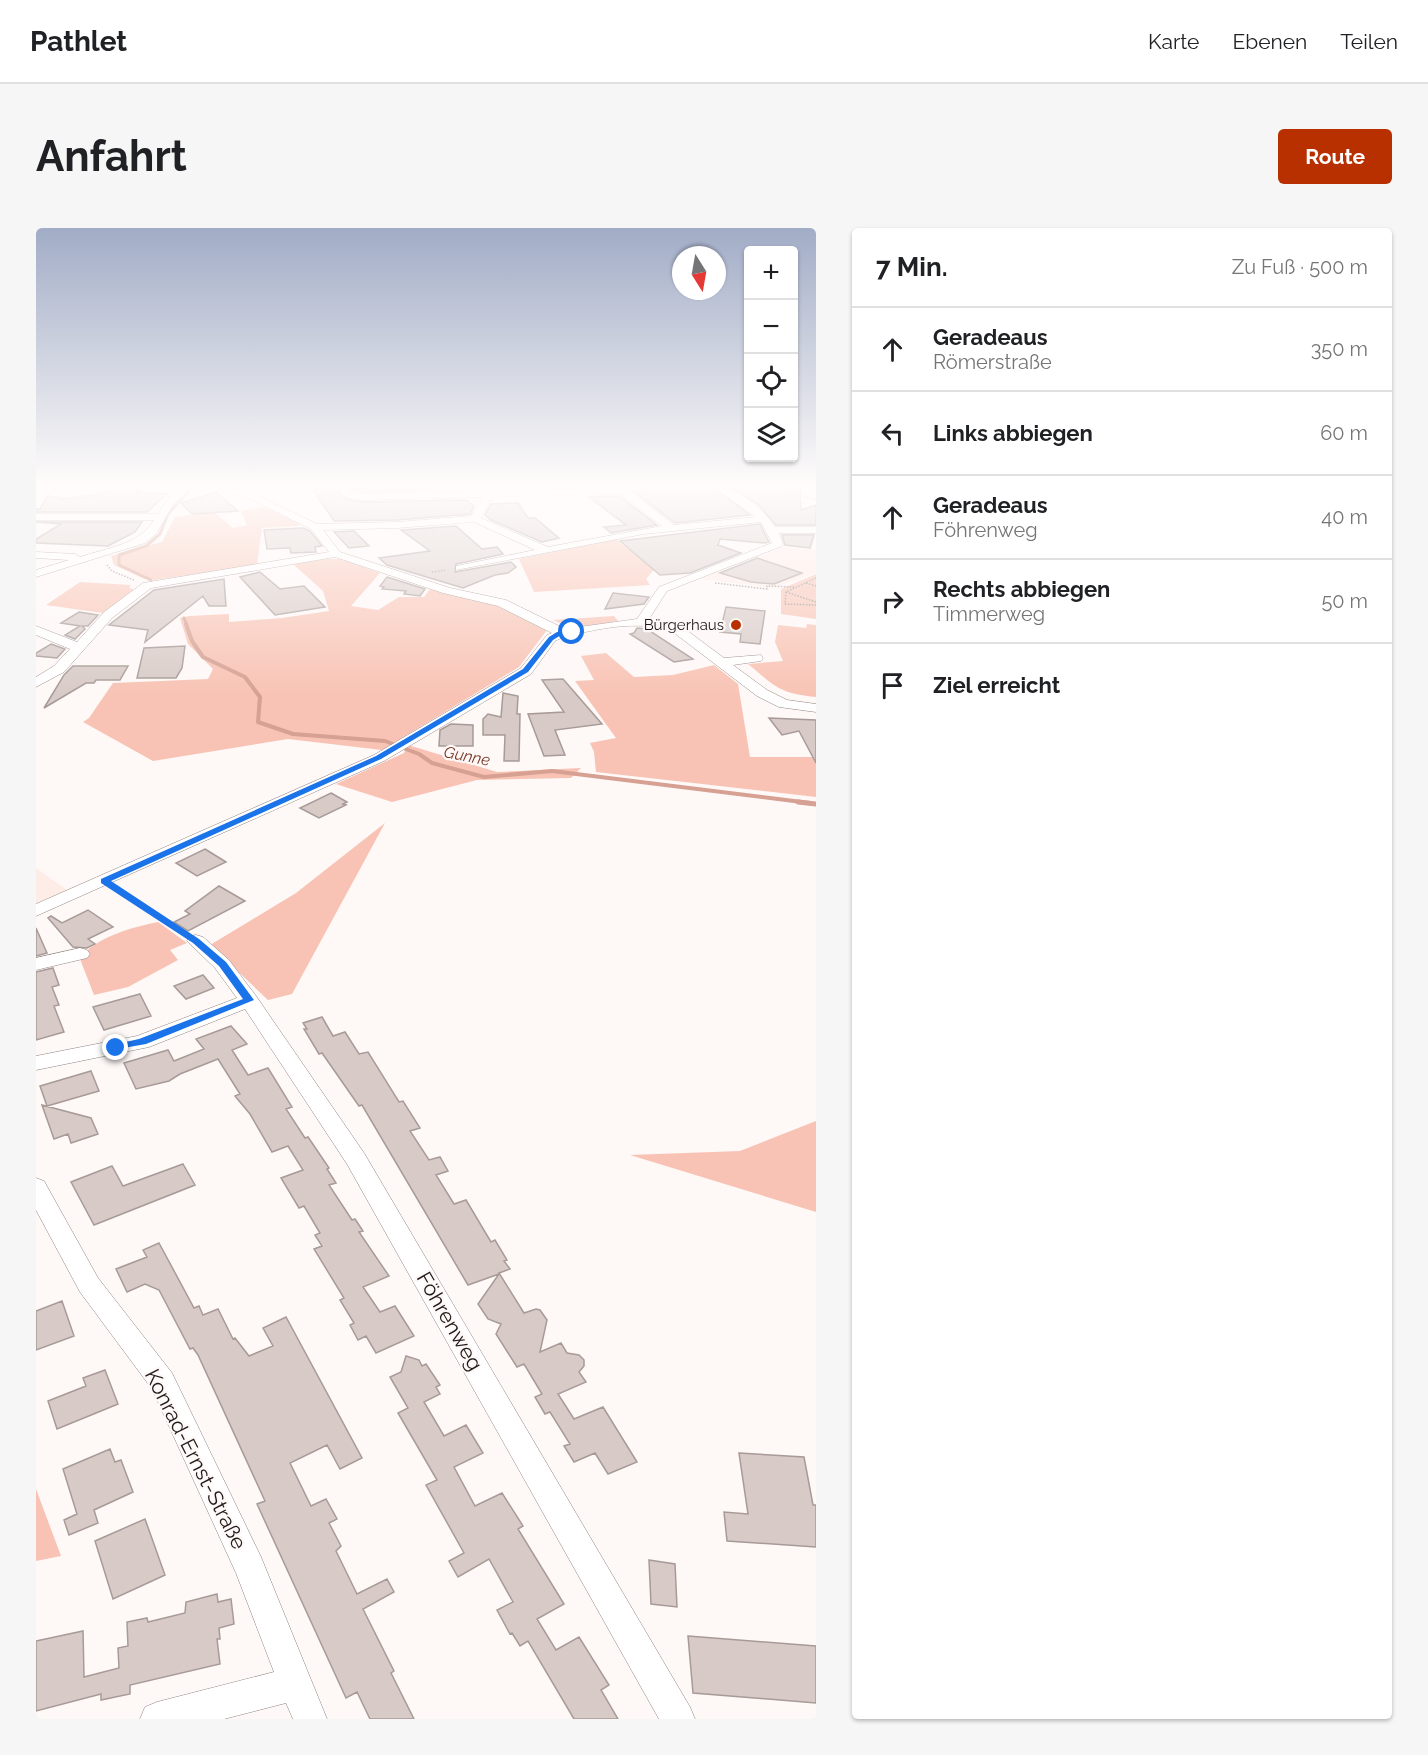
<!DOCTYPE html>
<html lang="de">
<head>
<meta charset="utf-8">
<style>
	:root { --surface:#fff; --page:#f6f6f6; --text:#202124; --muted:#757577; --line:#e0e0e0; --accent:#b93000 }
	body { margin:0; font-family:Raleway,sans-serif; background:var(--page); color:var(--text) }
	.controls { position:absolute; right:18px; top:18px; display:grid; overflow:hidden; border-radius:6px; box-shadow:0 2px 4px #0004 }
	.controls button { width:54px; height:54px; display:grid; place-items:center; padding:0; border:0; border-bottom:2px solid var(--line); background:var(--surface); color:var(--text); font:30px sans-serif }
	.compass { position:absolute; left:636px; top:18px; width:54px; height:54px; border-radius:50%; background:var(--surface); box-shadow:0 2px 4px #0004; rotate:169deg }
	.stop { position:absolute; width:18px; height:18px; margin:-14px; border:4px solid #1a73e8; border-radius:50%; background:#fff }
	.stop.end { background:#1a73e8; border-color:#fff; box-shadow:0 2px 6px #0008 }
	.list { margin:0; padding:0; list-style:none }
	h2 { display:flex; justify-content:space-between; align-items:center; height:78px; margin:0; padding:0 24px; font-size:26px }
	h2 small { font-size:20px; font-weight:400; color:var(--muted) }
	.list li { display:grid; grid-template-columns:39px 1fr auto; gap:18px; align-items:center; box-sizing:border-box; height:84px; padding:0 24px; border-top:2px solid var(--line) }
	.list b { display:block; font-size:22px; white-space:nowrap }
	.list p { margin:0; font-size:20px; white-space:nowrap; color:var(--muted) }
	.list em { font-size:20px; font-style:normal; color:var(--muted) }
	.icon { flex:none; width:33px; height:33px; fill:none; stroke:currentColor; stroke-width:2; stroke-linecap:round; stroke-linejoin:round }
	.map { position:relative; flex:none; width:780px; height:1491px; overflow:hidden; border-radius:6px }
	header { display:flex; align-items:center; gap:36px; box-sizing:border-box; height:84px; padding:0 30px; background:var(--surface); border-bottom:2px solid var(--line) }
	header strong { font-size:28px }
	nav { display:flex; gap:33px; margin-inline-start:auto; font-size:21px }
	.intro { display:flex; align-items:center; justify-content:space-between; box-sizing:border-box; height:144px; padding:0 36px }
	h1 { margin:0; font-size:42px }
	.button { padding:15px 27px; border-radius:6px; background:var(--accent); color:#fff; font-size:21px; font-weight:700 }
	main { display:flex; gap:36px; padding:0 36px }
	aside { flex:1; background:var(--surface); border-radius:6px; box-shadow:0 2px 4px #0004 }
	.map>svg:first-child { display:block }
	.built { fill:#feece7 }
	.green { fill:#f8c3b4 }
	.lines { fill:none; stroke-linecap:round; stroke-linejoin:round }
	.stream-far2 { stroke:#d6a092; stroke-width:3 }
	.stream-far1 { stroke:#d6a092; stroke-width:4 }
	.stream { stroke:#d6a092; stroke-width:5 }
	.building { fill:#d8cbc7; stroke:#a79a97; stroke-width:1.5 }
	.minor-casing { stroke:#8f8380; stroke-width:1 }
	.path-far1 { stroke:#999392; stroke-width:1.5; stroke-dasharray:1.5 1.5; stroke-linecap:butt }
	.path { stroke:#999392; stroke-width:3; stroke-dasharray:3 3; stroke-linecap:butt }
	.minor { fill:#fff; fill-rule:evenodd }
	.route { fill:#1a73e8 }
	.poi-dot { fill:#b93000; stroke:#fef8f7; stroke-width:2 }
	.labels { text-anchor:middle; dominant-baseline:central; stroke-width:4.5; stroke-linejoin:round; paint-order:stroke }
	.far-poi-label { font-size:15px; fill:#1f1a19; stroke:#fef8f7; text-anchor:end }
	.far-water-label { font-size:16px; font-style:italic; fill:#783625; stroke:#fef8f7 }
	.near-street-label { font-size:21px; fill:#1f1a19; stroke:#fef8f7 }
</style>
</head>
<body>
<header>
<strong>Pathlet</strong>
<nav><a>Karte</a><a>Ebenen</a><a>Teilen</a></nav>
</header>
<div class="intro"><h1>Anfahrt</h1><a class="button">Route</a></div>
<main>
<div class="map">
<svg width="780" height="1491" viewBox="0 0 780 1491">
	<rect width="100%" height="100%" fill="#fef8f7"/>
	<path class="built" d="M748 319 780 322V345L738 360 664 351Z
		M0 640 31 662 0 675Z"/>
	<path class="green" d="M228 279 265 295 263 298 226 300 221 337 118 352 109 351 78 337 75 328 126 314 139 289 178 284 197 300 211 297 205 283Z
		M580 311C593 324 605 327 620 339L610 351 614 357 498 364 483 331Z
		M291 331H306L344 345 315 378 342 382 363 369H388L394 361 467 379 511 402 483 439 346 522 252 511 117 533 47 494 53 490 77 455 172 451 177 441 152 416 144 390 153 388 193 386V394L246 390 293 383 287 363 257 336Z
		M780 346V391L745 386V361Z
		M44 354 95 357 93 360 98 361 67 385 10 377Z
		M578 388 582 393C557 397 541 404 517 392Z
		M771 396 780 397V469C743 465 740 459 712 436L747 433 739 414 742 397 770 400Z
		M570 425 598 449 637 447 678 437 702 456 714 529H780V569L560 544 558 524 554 515 580 510 539 453 558 452 545 428Z
		M372 517 461 544 545 540 535 550 441 552 356 574 300 556 368 525Z
		M349 595 256 766 232 772 174 717 260 665Z
		M122 694 151 715 134 722 142 732 92 759 58 767 44 731C58 709 98 699 122 694Z
		M780 893V984L594 927 704 923Z
		M0 1261 25 1328 0 1333Z"/>
	<g class="lines">
		<path class="stream-far2" d="M115 352 83 337V327L110 318 124 306 132 286 152 264
			M148 390 151 397"/>
		<path class="stream-far1" d="M150 396 156 413 167 429 209 449 224 469 222 494 257 506 349 513 383 526 396 535 448 549 516 543 774 575"/>
		<path class="stream" d="M762 574 780 576"/>
	</g>
	<path class="building" d="M81 259H105L101 264 131 266 111 284H0V281H4L11 268 26 271 46 270 66 266Z
		M348 259H390L392 262 327 264 315 261Z
		M623 259H676L714 287 639 295 597 263Z
		M693 259 764 260 765 282 780 277V297H740L722 276Z
		M295 261 301 262 309 271 327 274 431 272 438 278 434 286 361 292 298 293 277 262Z
		M180 264 202 283 156 286 145 275Z
		M583 268 621 297 575 305 568 299 590 297 553 269Z
		M482 275 492 290H499L523 310 506 314 455 292 449 287 455 276Z
		M0 294H106L99 304 72 318 0 315V311L25 296Z
		M724 296 733 314 729 315 684 311 682 317 705 325 654 345 624 347 584 313Z
		M420 298 446 321 461 319 467 326 420 336 419 344 475 334 480 339 472 345 459 347 427 360 351 337 343 330 394 323 365 302Z
		M267 300 274 303 286 318 279 319 280 324 255 325 254 320 231 321 228 302Z
		M318 303 333 318 313 320 298 304Z
		M746 307H778L774 320 749 317Z
		M721 330 766 345 738 356 715 354 684 345Z
		M224 344 244 361 268 358 289 379 239 387 204 349Z
		M351 349 389 361 384 368 368 366 370 363 346 361 348 359 344 358Z
		M188 351 190 378H173L167 368 109 414 112 402 73 397 118 362Z
		M577 365 613 369 608 376 569 381Z
		M690 379 729 383 724 416 704 414 705 406 684 404Z
		M43 384 62 387 52 398H46L49 401 39 411 29 407 44 398 25 395Z
		M601 400 611 401 657 431 638 434 594 406 598 405Z
		M15 416 29 421 21 430 0 428V425Z
		M149 418 146 440 140 450H101L108 420Z
		M37 438H92L84 452H60L58 455H50L8 480 28 447Z
		M527 451 566 496 519 502 529 527 508 528 492 486 528 484 506 452Z
		M467 465 482 468 481 486H484L483 533H468L469 507H447V491L452 486 465 489Z
		M733 490 780 492V535L763 503 746 507Z
		M415 496 437 497V518H403L404 502Z
		M295 565 311 574 307 576 310 577 283 590 264 580Z
		M169 621 190 634 161 648 140 635Z
		M183 658 209 673 152 703 138 694 154 686 149 683Z
		M52 682 77 699 52 711 59 716 51 720 37 719 12 690 15 688 26 695Z
		M0 700 11 725 0 728Z
		M17 740 23 757 16 759 23 777 18 778 28 804 0 812V744Z
		M167 747 178 760 150 771 138 758Z
		M104 766 115 788 68 802 57 779Z
		M286 789 297 808 309 804 323 826 332 824 363 874 367 873 384 900 374 903 393 932 404 929 412 943 400 947 418 976 430 972 455 1014 459 1012 471 1032 468 1033 474 1041 463 1045 488 1085 500 1081 504 1082 511 1092 504 1124 525 1115 531 1125 543 1127 548 1132V1138L543 1144 550 1154 522 1166 538 1191 567 1179 601 1234 572 1246 559 1225 538 1234 528 1218 534 1216 514 1184 509 1186 499 1169 506 1166 488 1136 481 1139 460 1106 465 1096 452 1091 442 1076 463 1046 432 1057 326 877 323 878 286 825 283 826 268 801H271L267 795Z
		M195 798 211 816 196 822 212 847 232 840 256 879 250 881 269 910 272 909 293 940 291 941 300 955 293 957 316 992 319 991 327 1003 323 1004 353 1048 327 1059 344 1084 359 1078 378 1108 340 1125 330 1108 322 1112 314 1097 318 1095 304 1072 308 1070 278 1021 286 1018 279 1007 284 1005 268 978 263 980 245 950 267 942 252 918 236 924 214 886 199 868 204 866 182 831 144 846 133 853 100 861 88 835 132 822 138 833 168 821 160 811Z
		M55 843 63 863 11 878 4 858Z
		M6 877 55 890 62 906 35 915 32 906 18 911Z
		M147 936 159 957 58 997 35 954 76 938 87 958Z
		M123 1015 158 1080 163 1078 167 1087 182 1081 197 1111 199 1110 213 1128 237 1118 227 1100 250 1089 326 1230 304 1241 291 1217 254 1235 275 1278 290 1271 301 1291 293 1295 305 1318 300 1323 321 1366 351 1351 358 1364 327 1381 358 1443 355 1445 378 1491H334L321 1464 310 1470 221 1276 229 1273 162 1127 157 1120 154 1121 123 1062 109 1056 91 1064 80 1041 111 1029 107 1022Z
		M26 1073 38 1108 0 1122V1083Z
		M370 1128 383 1132 386 1138 390 1136 404 1157 400 1159 404 1166 388 1174 408 1208 430 1197 447 1225 418 1239 439 1278 466 1265 487 1298 482 1301 528 1376 501 1391 520 1422 543 1409 573 1457 565 1462 582 1491H538L492 1413 484 1418 476 1405 474 1406 461 1382 477 1374 453 1331 422 1349 413 1333 428 1325 390 1257 401 1252 362 1185 372 1180 354 1149 365 1144Z
		M69 1142 82 1176 21 1201 12 1173 50 1158 47 1150Z
		M74 1221 79 1234 85 1232 97 1264 58 1282 62 1295 33 1307 28 1292 41 1286 27 1241Z
		M703 1225 768 1229 777 1277H780V1319L691 1313 688 1284 712 1286Z
		M109 1291 129 1347 77 1371 59 1313Z
		M613 1332 639 1336 641 1379 615 1376Z
		M181 1366 182 1374 195 1371 198 1396 183 1400 184 1411H181L184 1436 94 1457V1466L65 1472V1466L0 1483V1413L47 1403 48 1449 83 1440 82 1420 92 1418 91 1394 111 1390 112 1394 149 1385 150 1374Z
		M652 1408 780 1418V1475L657 1465Z"/>
	<g class="lines">
		<g class="minor-casing">
			<path id="minor" d="M57 259H79C69 266 23 273 13 266L18 263Z
				M146 259H156L137 277 120 306 109 315 0 349V342L33 332 0 330V324L39 326 44 329C70 320 103 317 118 292H0V286H122L130 273Z
				M176 259H192L222 268 281 296 361 294 435 288 446 269 327 272 309 269 302 259H311L315 265 327 266 449 263 451 259H461L459 263 588 259 638 297 720 289 678 259C702 259 727 280 739 299H780V305H743L747 316 746 318 631 363 613 391 645 398 688 430 725 427 727 430 725 433 697 437 731 462 751 472 780 476V484L743 479 721 468 637 404C602 391 562 401 527 409L519 413 495 446 348 533 0 688V676L338 527 485 440 511 407 516 405 462 378 407 365 299 329 115 360 76 390 28 444 0 459V449L18 438 34 421 0 407V398L41 414 68 384 107 355 293 324 275 301 216 272ZM584 266 626 298 512 319 445 290 456 269ZM438 294 499 322 420 338V342L608 306 725 294 736 315 623 359 601 391 529 401 470 372 414 360 304 324 287 302 361 300Z
				M160 707 167 709 193 732 220 768 328 925 654 1479 659 1491H623L311 936 209 781 113 819 0 842V828L101 808 201 770 179 740 151 713 153 709Z
				M44 720 51 722 54 726 51 730 0 742V730Z
				M0 950 8 953 62 1050 136 1145 225 1329 291 1491H257L250 1475 188 1491H104L109 1479 121 1474 238 1444 200 1345 116 1161 44 1064 0 982Z"/>
		</g>
		<path class="path-far1" d="M739 259 780 272
			M758 263H766V259
			M71 337 76 343 98 352
			M396 344 411 342
			M780 350 750 364 749 376 780 377
			M679 355 731 361V358L758 359
			M770 355 780 358
			M750 364 780 374"/>
		<path class="path" d="M80 660 147 704"/>
		<use href="#minor" class="minor"/>
	</g>
	<linearGradient id="sky" x2="0" y2="1"><stop stop-color="#a1acc6"/><stop offset="0.55" stop-color="#fffcfb"/><stop offset="1" stop-color="#fffcfb" stop-opacity="0"/></linearGradient>
	<rect width="780" height="468" fill="url(#sky)"/>
	<path class="route" d="M536 402 538 405 525 407 517 412 492 444 345 531 75 653 163 711 190 734 218 772 110 816 76 822V817L103 811 207 771 183 738 157 715 65 655V651L340 528 487 441 513 409 521 404Z"/>
	<circle class="poi-dot" cx="700" cy="397" r="6"/>
	<g class="labels">
		<g class="far-poi-label">
			<text x="688" y="397">Bürgerhaus</text>
		</g>
		<g class="far-water-label">
			<text transform="translate(431 528) rotate(11)">Gunne</text>
		</g>
		<g class="near-street-label">
			<text transform="translate(414 1093) rotate(60)">Föhrenweg</text>
			<text transform="translate(160 1231) rotate(63)">Konrad-Ernst-Straße</text>
		</g>
	</g>
</svg>
<div class="controls">
<button>+</button>
<button>−</button>
<button><svg class="icon" aria-label="locate" viewBox="0 0 24 24"><circle cx="12" cy="12" r="6"/><path d="M12 2v4M12 18v4M2 12h4M18 12h4"/></svg></button>
<button><svg class="icon" aria-label="layers" viewBox="0 0 24 24"><path d="M12 4l9 5-9 5-9-5zM3 14l9 5 9-5"/></svg></button>
</div>
<svg class="compass" viewBox="-18 -18 36 36"><path d="M0-13l5 13h-10z" fill="#e53935"/><path d="M0 13l5-13h-10z" fill="#757577"/></svg>
<div class="stop" style="left:536px;top:404px"></div>
<div class="stop end" style="left:80px;top:820px"></div>
</div>
<aside>
<h2>7 Min.<small>Zu Fuß · 500 m</small></h2>
<ul class="list">
<li><svg class="icon" aria-label="ahead" viewBox="0 0 24 24"><path d="M12 20V5M6 11l6-6 6 6"/></svg><div><b>Geradeaus</b><p>Römerstraße</p></div><em>350 m</em></li>
<li><svg class="icon" aria-label="left" viewBox="0 0 24 24"><path d="M17 20v-9H6M10 6l-5 5 5 5"/></svg><div><b>Links abbiegen</b></div><em>60 m</em></li>
<li><svg class="icon" aria-label="ahead" viewBox="0 0 24 24"><path d="M12 20V5M6 11l6-6 6 6"/></svg><div><b>Geradeaus</b><p>Föhrenweg</p></div><em>40 m</em></li>
<li><svg class="icon" aria-label="right" viewBox="0 0 24 24"><path d="M7 20v-9h11M14 6l5 5-5 5"/></svg><div><b>Rechts abbiegen</b><p>Timmerweg</p></div><em>50 m</em></li>
<li><svg class="icon" aria-label="arrive" viewBox="0 0 24 24"><path d="M6 21V4h12l-3 4 3 4H6"/></svg><div><b>Ziel erreicht</b></div></li>
</ul>
</aside>
</main>
</body>
</html>
